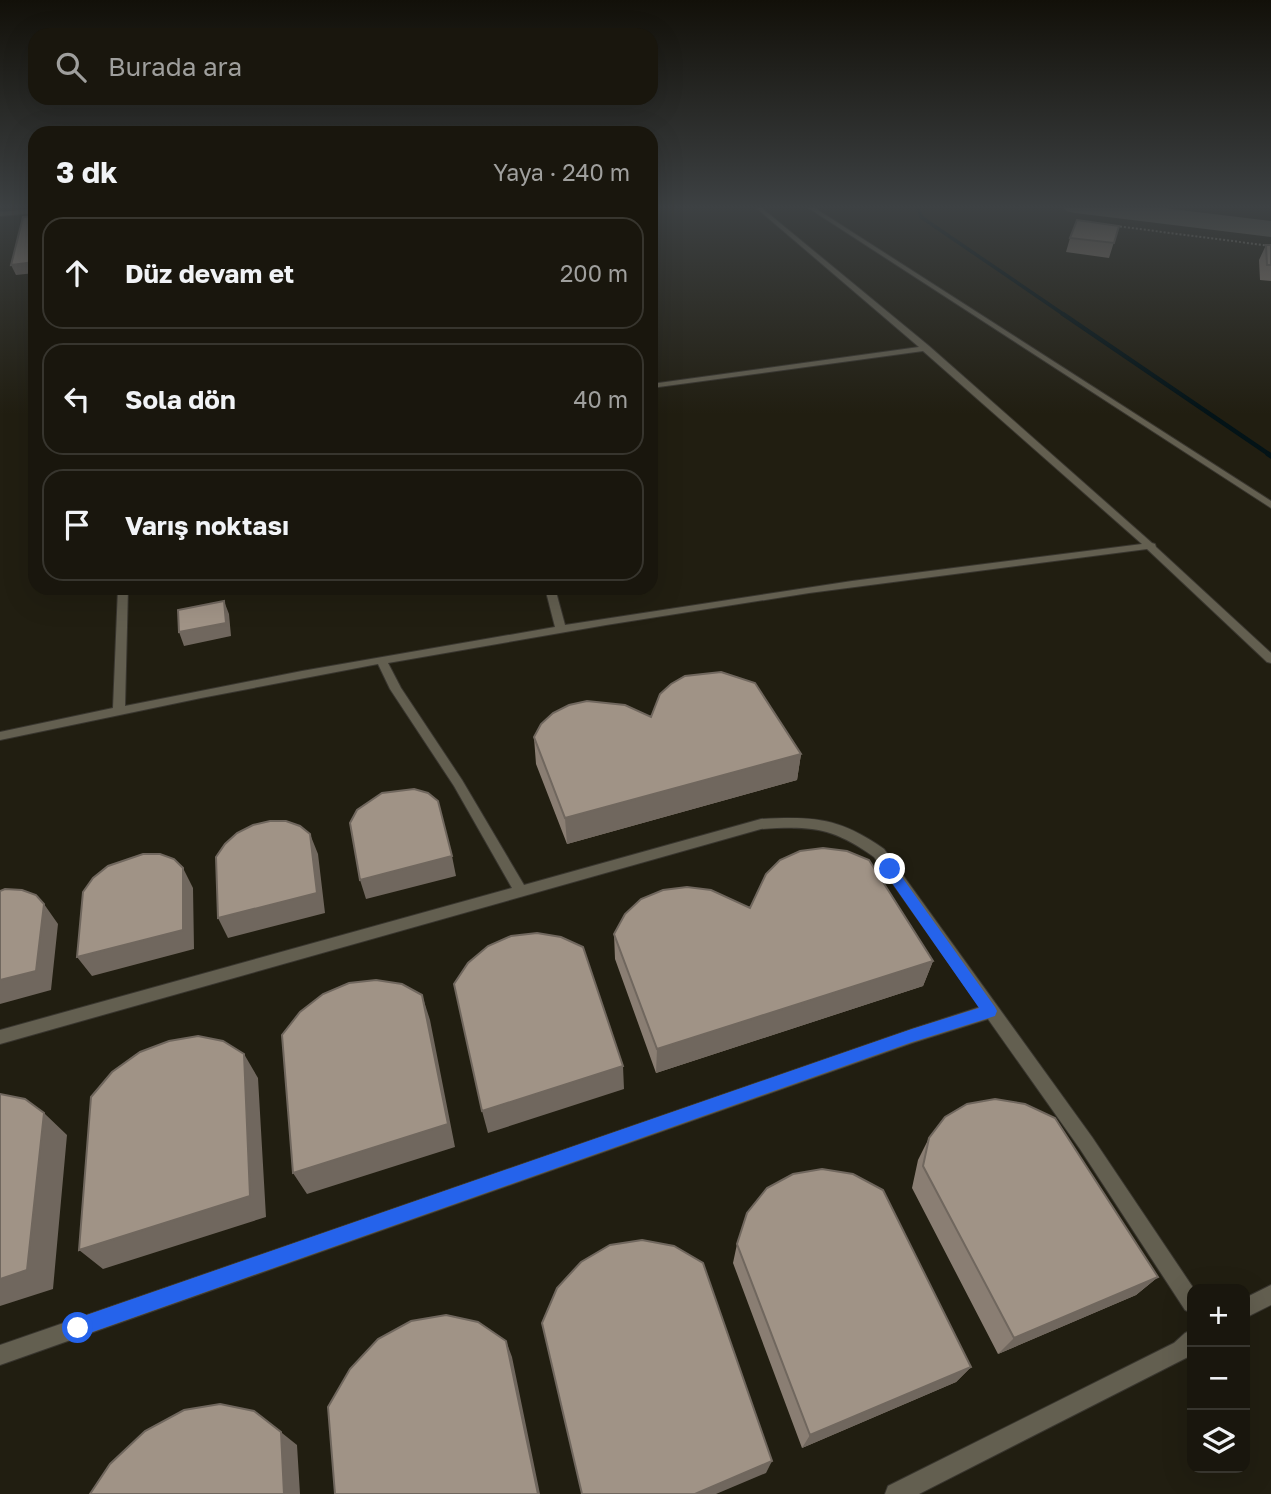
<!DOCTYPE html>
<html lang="tr">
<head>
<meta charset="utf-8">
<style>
	:root { --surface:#19160d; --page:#221f16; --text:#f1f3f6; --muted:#9f9f9d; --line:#37352e }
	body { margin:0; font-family:"Golos Text",sans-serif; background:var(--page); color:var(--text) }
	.controls { position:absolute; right:21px; bottom:21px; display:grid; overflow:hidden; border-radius:14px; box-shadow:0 7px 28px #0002 }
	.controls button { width:63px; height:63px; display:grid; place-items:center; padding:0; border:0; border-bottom:2px solid var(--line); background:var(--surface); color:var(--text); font:35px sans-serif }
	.stop { position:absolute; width:21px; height:21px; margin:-16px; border:5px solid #2563eb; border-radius:50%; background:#fff }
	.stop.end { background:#2563eb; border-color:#fff; box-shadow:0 2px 7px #0008 }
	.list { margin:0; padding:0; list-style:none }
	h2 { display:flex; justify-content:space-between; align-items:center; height:91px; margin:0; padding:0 28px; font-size:30px }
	h2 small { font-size:23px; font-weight:400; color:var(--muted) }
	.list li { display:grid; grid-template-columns:46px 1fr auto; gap:21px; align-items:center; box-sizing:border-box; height:112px; margin:0 14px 14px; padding:0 14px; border:2px solid var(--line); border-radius:21px }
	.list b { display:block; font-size:26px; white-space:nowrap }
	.list em { font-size:23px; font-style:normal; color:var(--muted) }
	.icon { flex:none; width:38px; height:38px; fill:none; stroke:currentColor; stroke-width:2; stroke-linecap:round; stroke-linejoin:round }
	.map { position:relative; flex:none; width:1271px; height:1494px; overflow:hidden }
	.search { position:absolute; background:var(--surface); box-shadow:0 7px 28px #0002; left:28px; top:28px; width:630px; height:77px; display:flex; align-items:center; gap:18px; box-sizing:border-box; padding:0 24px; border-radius:21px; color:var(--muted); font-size:26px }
	.panel { position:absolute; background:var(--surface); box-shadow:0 7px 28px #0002; left:28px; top:126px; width:630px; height:469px; border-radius:21px }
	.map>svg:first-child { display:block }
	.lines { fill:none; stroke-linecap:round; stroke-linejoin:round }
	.stream-far2 { stroke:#031317; stroke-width:3.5 }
	.stream-far1 { stroke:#031317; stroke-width:4.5 }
	.stream { stroke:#031317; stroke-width:5 }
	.taxiway { fill:#706d62; fill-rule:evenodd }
	.lane-casing { stroke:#39362f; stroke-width:2 }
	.path { stroke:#8c897e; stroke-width:2; stroke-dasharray:2 2; stroke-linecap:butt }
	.lane { fill:#635f50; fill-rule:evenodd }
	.wall { fill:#8a7e73 }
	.shaded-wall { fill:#70675e }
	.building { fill:#a09386; stroke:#70675e; stroke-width:2 }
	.route { fill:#2563eb }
</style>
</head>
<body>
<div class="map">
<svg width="1271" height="1494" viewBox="0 0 1271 1494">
	<rect width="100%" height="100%" fill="#211e11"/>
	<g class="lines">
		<path class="stream-far2" d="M922 205 919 209 921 217 1066 316"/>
		<path class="stream-far1" d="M1063 314 1270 455"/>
		<path class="stream" d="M1268 454 1271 456"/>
		<path class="taxiway" d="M1062 205H1139L1271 221V237L1075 213 1066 211Z"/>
		<g class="lane-casing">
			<path id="lane" d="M753 205H758L929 346 1152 543 1155 544 1156 547 1271 653V663L1267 662 1147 549 809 593 606 625 388 663 401 688 462 780 524 885 761 819C814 816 840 818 884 849L1092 1137 1194 1289H1192V1313L1185 1310 1080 1149 988 1019 912 1043 0 1365V1345L912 1029 980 1007 874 857C832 827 811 826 761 829L0 1044V1030L512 888 454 786 390 689 378 664 201 698 0 740V732L113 708 118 588H128L125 706 302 671 555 627 545 588H555L565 625 852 581 1142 544 923 351 651 388V384L919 347Z
				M804 205H810L1271 501V508Z
				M35 209V213L0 216V212Z
				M1271 1285V1305L1245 1318V1298Z
				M1192 1330V1353L1188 1357 919 1494H885L888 1486 1174 1343 1185 1333Z"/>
		</g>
		<path class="path" d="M1116 226 1271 246"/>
		<use href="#lane" class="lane"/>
	</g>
	<path class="wall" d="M1119 226 1109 258 1066 252 1070 238Z
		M1266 245H1271V281L1260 280 1259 260Z
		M651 717 801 754 797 780 567 844 536 764 534 738Z
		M750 908 933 961 923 986 656 1073 615 959 614 934Z
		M929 1138 1158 1277 1136 1295 998 1354 912 1188 918 1160Z
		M737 1244 971 1367 956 1382 802 1448 733 1263Z"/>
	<path class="shaded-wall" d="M35 262V273L16 275 11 265Z
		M224 601 229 614 231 636 184 646 179 632Z
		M801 754 797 780 567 844 565 818Z
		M310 834 318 854 325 913 228 938 218 918Z
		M452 856 456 876 366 899 360 880Z
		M183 868 193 888 194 949 92 976 77 957Z
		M44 904 58 924 51 990 0 1004V980Z
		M933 961 923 986 656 1073 657 1049Z
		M422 995 430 1020 455 1147 307 1194 293 1173Z
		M244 1054 258 1078 266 1217 103 1269 79 1250Z
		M623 1066 624 1089 488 1133 482 1111Z
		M44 1113 67 1135 53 1289 0 1306V1279Z
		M1158 1277 1136 1295 998 1354 1014 1338Z
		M506 1341 512 1357 540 1494H538Z
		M971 1367 956 1382 802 1448 810 1435Z
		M272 1425 297 1445 300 1494H284Z
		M772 1461 766 1473 716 1494H695Z"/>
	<path class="building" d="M35 216V262L11 265 23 217Z
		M1077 220 1119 226 1114 243 1070 238Z
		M1266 245H1271V265H1267Z
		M224 601 226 623 179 632 178 610Z
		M721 672 755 683 801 754 565 818 534 737 541 724 553 713 569 705 587 701 625 705 651 717 660 694 671 684 685 676Z
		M414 789 428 793 438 801 452 856 360 880 350 823 357 810 382 793Z
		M270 821H286L300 826 310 834 317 893 218 918 216 857 225 844 237 833 253 825Z
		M823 848 847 851 869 860 933 961 657 1049 614 934 625 914 641 899 663 890 687 887 711 890 750 908 766 874 780 860 800 851Z
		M143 854H160L174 859 183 868V930L77 957 83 892 93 878 108 866Z
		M5 889 22 890 36 895 44 904 36 971 0 980V891Z
		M537 933 561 937 583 947 623 1066 482 1111 454 984 468 963 488 946 511 936Z
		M376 980 402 984 422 995 448 1124 293 1173 282 1035 300 1012 323 994 349 983Z
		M198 1036 223 1041 244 1054 250 1196 79 1250 91 1097 112 1072 140 1052 169 1041Z
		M0 1094 25 1099 44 1113 27 1270 0 1279Z
		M995 1099 1025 1104 1055 1118 1158 1277 1014 1338 923 1166 929 1138 945 1117 967 1104Z
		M822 1169 853 1174 883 1190 971 1367 810 1435 737 1244 747 1213 767 1188 793 1174Z
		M642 1240 674 1246 703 1263 772 1461 695 1494H582L542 1323 557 1288 581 1262 610 1245Z
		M446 1315 478 1322 506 1341 538 1494H335L328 1407 350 1369 378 1339 411 1321Z
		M220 1404 254 1411 281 1432 284 1494H90L110 1464 145 1431 184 1410Z"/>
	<linearGradient id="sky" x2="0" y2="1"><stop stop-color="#121009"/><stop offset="0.5" stop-color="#3d4143"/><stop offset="1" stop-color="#3d4143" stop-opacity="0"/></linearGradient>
	<rect width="1271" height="414" fill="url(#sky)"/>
	<path class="route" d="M890 864 894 866 995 1007 997 1011 995 1016 912 1042 78 1337 72 1334 69 1328 72 1321 78 1318 912 1029 979 1008 885 873 883 869Z"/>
</svg>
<div class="controls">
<button>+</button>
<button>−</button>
<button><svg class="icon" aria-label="layers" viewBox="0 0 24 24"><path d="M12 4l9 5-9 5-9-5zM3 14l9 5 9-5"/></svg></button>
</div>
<div class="stop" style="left:78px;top:1328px"></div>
<div class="stop end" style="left:890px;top:869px"></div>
<div class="search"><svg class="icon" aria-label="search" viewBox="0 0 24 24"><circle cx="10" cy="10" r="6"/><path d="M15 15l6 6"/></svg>Burada ara</div>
<section class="panel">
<h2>3 dk<small>Yaya · 240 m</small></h2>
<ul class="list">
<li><svg class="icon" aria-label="ahead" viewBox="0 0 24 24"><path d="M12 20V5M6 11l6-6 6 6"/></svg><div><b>Düz devam et</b></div><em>200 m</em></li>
<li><svg class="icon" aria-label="left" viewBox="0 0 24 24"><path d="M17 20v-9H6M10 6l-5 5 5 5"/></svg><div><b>Sola dön</b></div><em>40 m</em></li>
<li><svg class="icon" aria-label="arrive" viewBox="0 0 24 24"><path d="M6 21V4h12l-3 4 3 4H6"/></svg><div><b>Varış noktası</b></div></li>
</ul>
</section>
</div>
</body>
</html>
